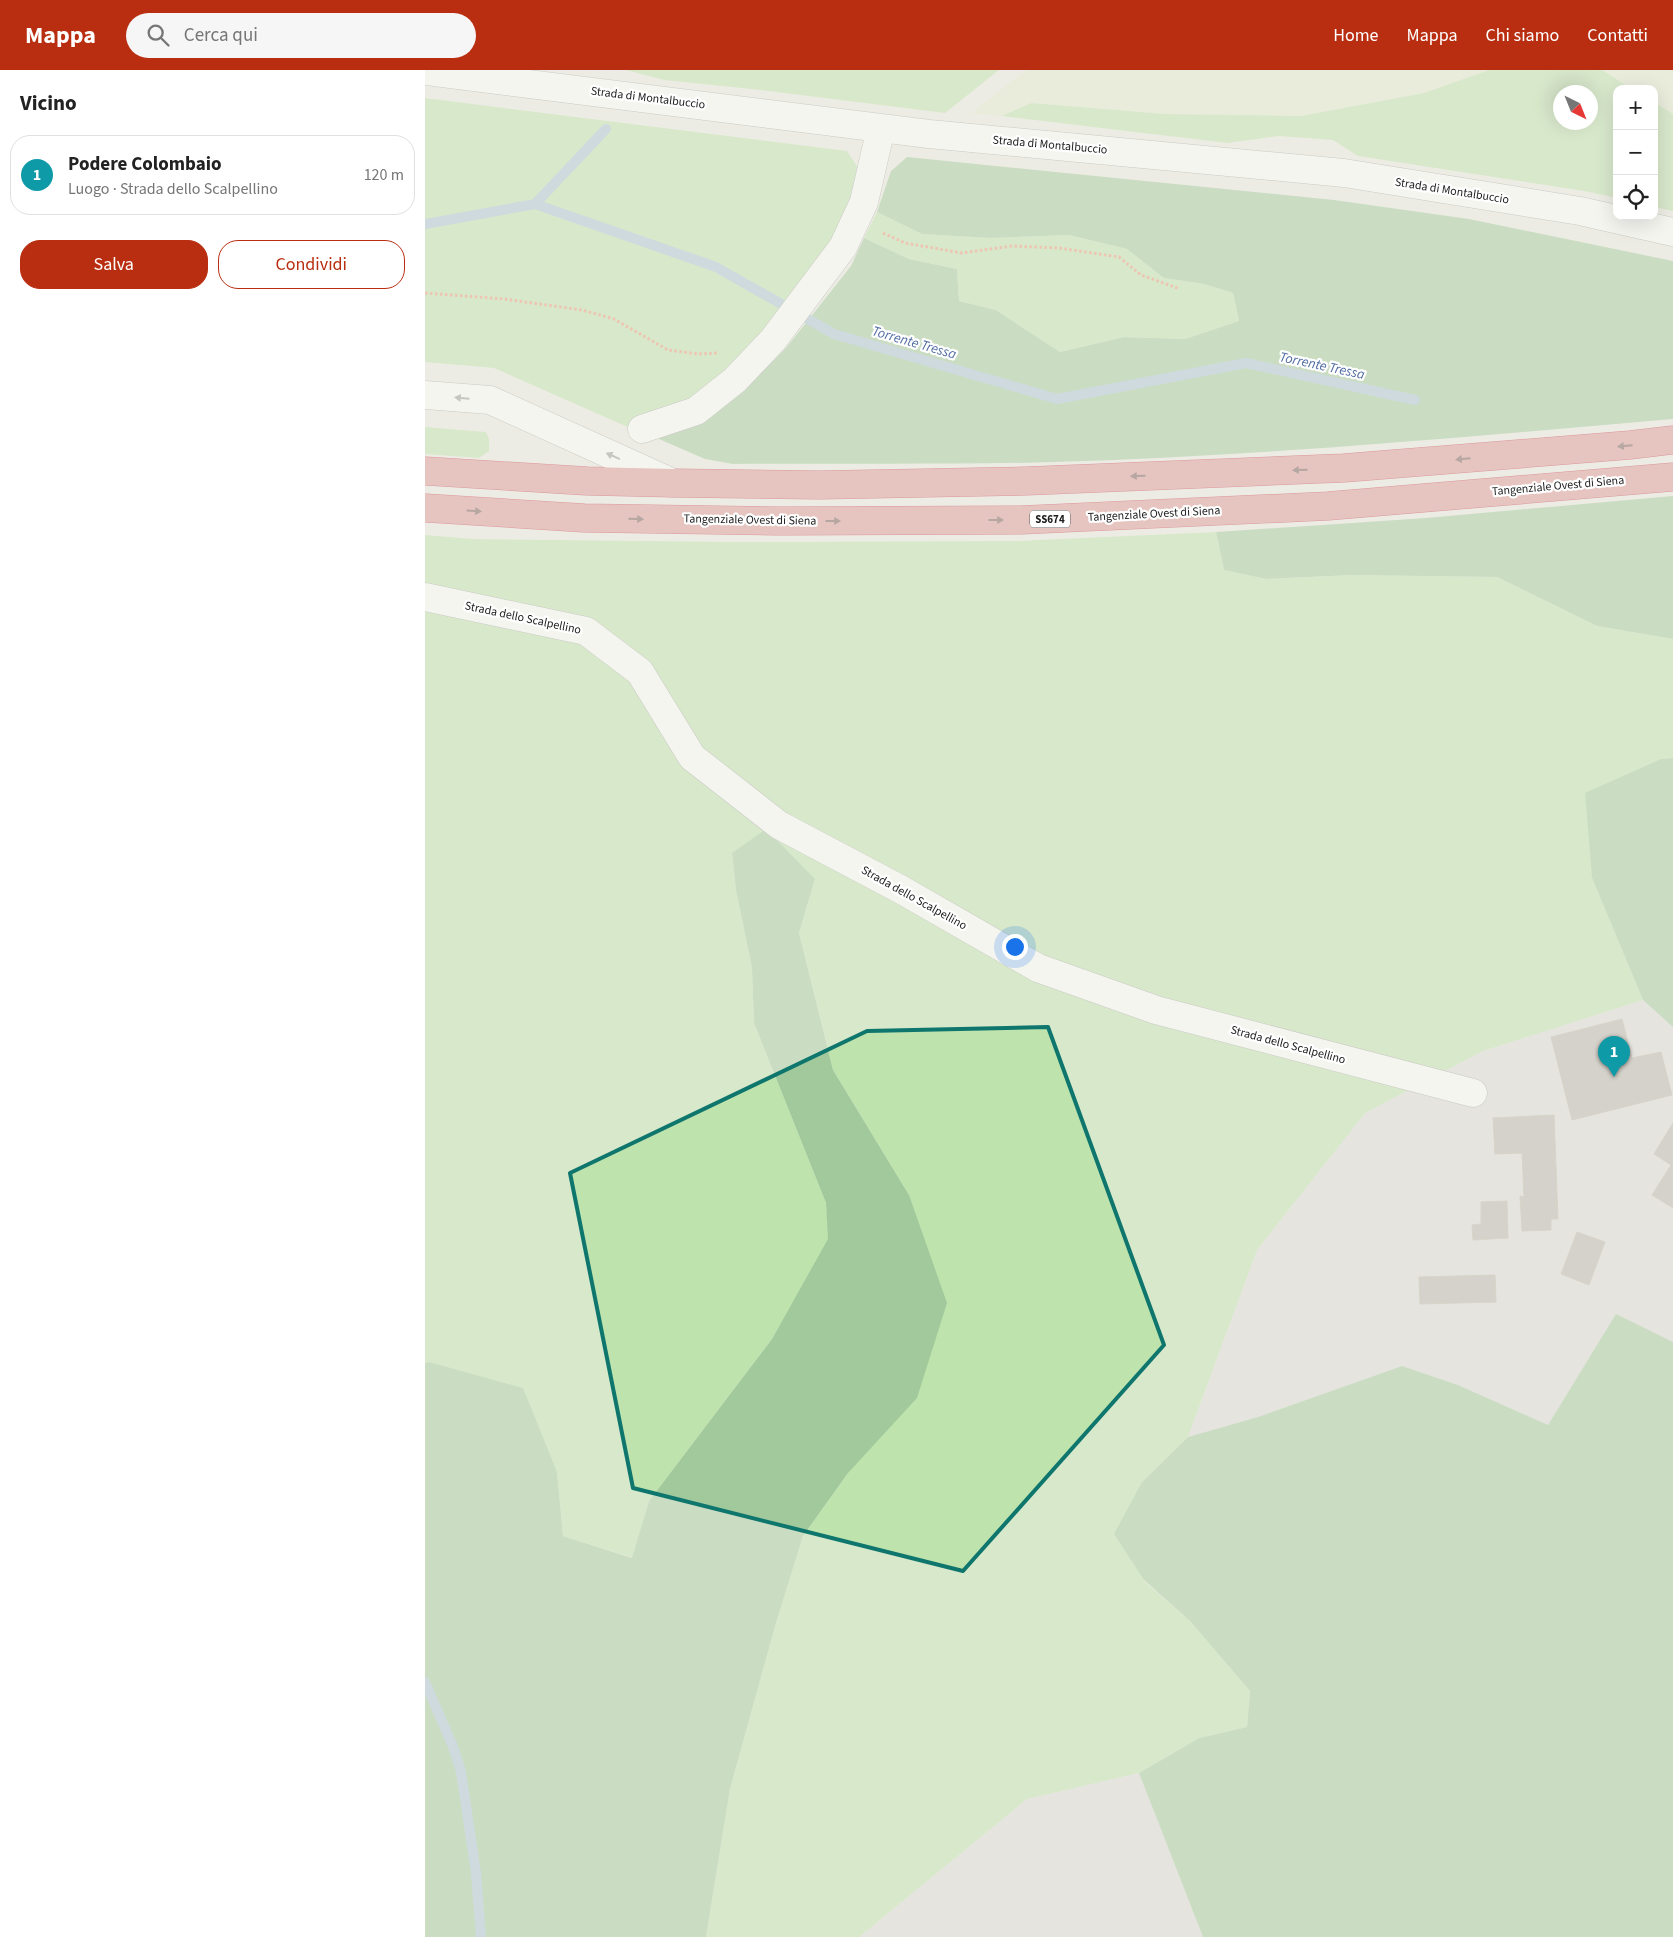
<!DOCTYPE html>
<html lang="it">
<head>
<meta charset="utf-8">
<style>
	:root { --surface:#fff; --page:#f6f6f6; --text:#222; --muted:#767676; --line:#e0e0e0; --accent:#b92e11 }
	body { margin:0; font-family:"Source Sans 3",sans-serif; background:var(--page); color:var(--text) }
	.controls { position:absolute; right:15px; top:15px; display:grid; overflow:hidden; border-radius:10px; box-shadow:0 5px 20px #0002 }
	.controls button { width:45px; height:45px; display:grid; place-items:center; padding:0; border:0; border-bottom:1px solid var(--line); background:var(--surface); color:var(--text); font:25px sans-serif }
	.compass { position:absolute; left:1128px; top:15px; width:45px; height:45px; border-radius:50%; background:var(--surface); box-shadow:0 5px 20px #0002; rotate:137deg }
	.you { position:absolute; left:589px; top:876px; width:18px; height:18px; margin:-12px; border:4px solid #fff; border-radius:50%; background:#1a73e8; box-shadow:0 0 0 8px #1a73e833 }
	.badge { display:grid; place-items:center; width:32px; height:32px; border-radius:50%; background:var(--accent); color:#fff; font-size:16px; font-weight:700 }
	.pin { position:absolute; translate:-50% -41px; filter:drop-shadow(0 1px 2px #0008) }
	.pin::after { content:''; position:absolute; top:26px; width:18px; height:15px; background:inherit; clip-path:polygon(0 0,100% 0,50% 100%) }
	.list { margin:0; padding:0; list-style:none }
	h2 { display:flex; justify-content:space-between; align-items:center; height:65px; margin:0; padding:0 20px; font-size:21px }
	h2 small { font-size:16px; font-weight:400; color:var(--muted) }
	.list li { display:grid; grid-template-columns:32px 1fr auto; gap:15px; align-items:center; box-sizing:border-box; height:80px; margin:0 10px 10px; padding:0 10px; border:1px solid var(--line); border-radius:20px }
	.list b { display:block; font-size:19px; white-space:nowrap }
	.list p { margin:0; font-size:16px; white-space:nowrap; color:var(--muted) }
	.list em { font-size:16px; font-style:normal; color:var(--muted) }
	.actions { display:flex; gap:10px; padding:15px 20px }
	.actions a { flex:1; padding:11px 0; border:1px solid var(--accent); border-radius:20px; text-align:center; font-size:18px; color:var(--accent) }
	.actions .main { background:var(--accent); color:#fff }
	.icon { flex:none; width:28px; height:28px; fill:none; stroke:currentColor; stroke-width:2; stroke-linecap:round; stroke-linejoin:round }
	.map { position:relative; flex:none; width:1248px; height:1867px; overflow:hidden }
	header { display:flex; align-items:center; gap:30px; box-sizing:border-box; height:70px; padding:0 25px; background:var(--accent); color:#fff }
	header strong { font-size:24px }
	nav { display:flex; gap:28px; margin-inline-start:auto; font-size:18px }
	.search { width:350px; height:45px; background:var(--page); display:flex; align-items:center; gap:12px; box-sizing:border-box; padding:0 18px; border-radius:28px; color:var(--muted); font-size:19px }
	main { display:flex }
	aside { flex:1; background:var(--surface) }
	.map>svg:first-child { display:block }
	.residential { fill:#dbdada }
	.farmland { fill:#e4ebd0 }
	.grass { fill:#bfe3ad; fill-rule:evenodd }
	.forest { fill:#a1c99c }
	.lines { fill:none; stroke-linecap:round; stroke-linejoin:round }
	.stream { stroke:#a8c4d7; stroke-width:10 }
	.building { fill:#b6b2aa; stroke:#beb5a7 }
	.minor-casing { stroke:#a1a1a1; stroke-width:29 }
	.highway-casing { stroke:#c9334d; stroke-width:29 }
	.path { stroke:#ed9675; stroke-width:3; stroke-dasharray:2.5 2.5; stroke-linecap:butt }
	.minor { stroke:#fff; stroke-width:28 }
	.highway { stroke:#de9293; stroke-width:28 }
	.oneway { fill:#999 }
	.oneway2 { fill:#745252 }
	.marked { fill:none; stroke:#0f766e; stroke-width:4; stroke-linejoin:round }
	.labels { text-anchor:middle; dominant-baseline:central; stroke-width:4.5; stroke-linejoin:round; paint-order:stroke }
	.shield { fill:#fff; stroke:#616161; stroke-width:1 }
	.shield-label { font-size:11px; font-weight:bold; fill:#1d1d1d }
	.street-label { font-size:12px; fill:#1d1d1d; stroke:#fff }
	.water-label { font-size:14px; font-style:italic; fill:#526da4; stroke:#fff }
</style>
</head>
<body>
<header>
<strong>Mappa</strong>
<div class="search"><svg class="icon" aria-label="search" viewBox="0 0 24 24"><circle cx="10" cy="10" r="6"/><path d="M15 15l6 6"/></svg>Cerca qui</div>
<nav><a>Home</a><a>Mappa</a><a>Chi siamo</a><a>Contatti</a></nav>
</header>
<main>
<aside>
<h2>Vicino<small></small></h2>
<ul class="list">
<li><span class="badge" style="background:#0f9aa8">1</span><div><b>Podere Colombaio</b><p>Luogo · Strada dello Scalpellino</p></div><em>120 m</em></li>
</ul>
<div class="actions"><a class="main">Salva</a><a>Condividi</a></div>
</aside>
<div class="map">
<svg width="1248" height="1867" viewBox="0 0 1248 1867">
	<rect width="100%" height="100%" fill="#edece4"/>
	<path class="residential" d="M1218 930 1248 957V1272L1191 1245 1123 1355 1033 1315 977 1296 833 1347 763 1367 832 1180 940 1043 1058 981Z
		M714 1703 778 1867H434L602 1729Z"/>
	<path class="farmland" d="M603 0H1064L999 23 876 46 740 44 606 33 577 46 547 43 585 12Z
		M1177 0H1248V44L1229 32V19H1207Z"/>
	<path class="grass" d="M201 0H574L520 43 326 19 239 10Z
		M1064 0H1177L1207 19H1192V128L1159 121 933 86 908 70 854 66 802 73 577 46 606 33 740 44 876 46 999 23ZM1136 22H1166V52H1136Z
		M0 28 422 81 433 98 430 129 409 174 344 264 264 335 205 358 69 298 0 292Z
		M1229 32 1248 44V141L1229 137Z
		M452 142 497 164 565 168 644 165 702 179 740 208 779 214 808 223 814 251 760 269 699 267 635 282 571 240 534 231 532 199 484 189 439 168Z
		M0 357 61 362 64 369V381L54 388 0 384Z
		M791 462 799 500 841 509 928 505 1072 507 1172 556 1248 569V688L1236 689 1167 808 1218 930 1058 981 940 1043 832 1180 763 1367 717 1412 719 1511 765 1551 825 1621 822 1657 774 1668 714 1703 602 1729 434 1867H281L305 1719 351 1553 378 1466 423 1403 484 1125 408 1000 374 863 390 809 307 783 311 820 327 898 329 953 401 1133 404 1169 347 1269 224 1431 208 1488 138 1466 132 1402 4 1292 0 1293V465L48 469 310 472 592 471Z"/>
	<path class="forest" d="M482 87 909 130 1044 149 1248 191V349C1042 367 836 386 630 392 523 395 415 393 308 394L280 389 227 366 273 349 321 318 361 278 426 196 439 168 484 189 532 199 534 231 571 240 635 282 699 267 760 269 814 251 808 223 779 214 739 208 702 179 644 165 565 168 497 164 452 142 466 101Z
		M1248 426V569L1172 556 1072 507 928 505 841 509 799 500 791 462 1001 448Z
		M1248 688V957L1218 930 1167 808 1160 723 1236 689Z
		M341 759 390 809 374 863 408 1000 484 1125 522 1233 492 1328 423 1403 378 1466 351 1553 305 1719 281 1867H0V1293L4 1292 98 1318 132 1402 138 1466 207 1488 224 1431 347 1269 403 1169 401 1133 329 953 327 898 311 820 307 783Z
		M1191 1244 1248 1272V1867H778L714 1703 774 1668 822 1657 825 1621 765 1551 719 1510 689 1464 717 1412 763 1367 833 1347 977 1296 1033 1315 1123 1355Z"/>
	<g class="lines">
		<path class="stream" d="M110 134 181 59
			M0 154 110 134 291 197 409 264 632 329 821 293 990 330
			M0 1612 29 1679 36 1702 51 1803 56 1867"/>
	</g>
	<path class="building" d="M1197 949 1207 988 1236 982 1247 1025 1147 1050 1126 967Z
		M1129 1045 1133 1149H1126V1160L1097 1161 1095 1126 1099 1127 1097 1083 1070 1084 1068 1048Z
		M1248 1053V1138L1227 1125 1246 1095 1229 1084Z
		M1082 1131 1083 1168 1048 1170 1047 1155 1056 1154V1132Z
		M1152 1162 1180 1172 1164 1215 1136 1204Z
		M1070 1205 1071 1232 995 1234 994 1207Z"/>
	<g class="lines">
		<g class="minor-casing">
			<path id="minor" d="M0 1 504 64 919 103 1155 141 1248 162
				M0 325 65 330 248 413
				M217 359 271 341 310 310 348 270 418 177 439 132 456 58
				M0 527 161 561 215 602 267 687 354 755 475 819 613 898 731 940 1048 1023"/>
		</g>
		<g class="highway-casing">
			<path id="highway" d="M0 401 162 411 248 413 394 415 601 411 919 398 1205 375 1248 370
				M0 438 159 448 354 451 596 450 903 436 1248 407"/>
		</g>
		<path class="path" d="M458 163 480 173 537 183 587 176 634 178 694 187 716 205 755 219
			M0 223 79 229 157 240 189 249 243 280 273 284 293 283"/>
		<use href="#minor" class="minor"/>
		<use href="#highway" class="highway"/>
	</g>
	<defs><path id="oneway-solid" d="M-6-.8H1V-3.2L6.5 0L1 3.2V.8H-6Z" transform="scale(1.25)"/></defs>
	<g class="oneway">
		<use href="#oneway-solid" transform="translate(37 328) rotate(-175)"/>
		<use href="#oneway-solid" transform="translate(188 386) rotate(-156)"/>
	</g>
	<g class="oneway2">
		<use href="#oneway-solid" transform="translate(1200 376) rotate(175)"/>
		<use href="#oneway-solid" transform="translate(1038 389) rotate(175)"/>
		<use href="#oneway-solid" transform="translate(875 400) rotate(178)"/>
		<use href="#oneway-solid" transform="translate(713 406) rotate(178)"/>
		<use href="#oneway-solid" transform="translate(49 441) rotate(4)"/>
		<use href="#oneway-solid" transform="translate(211 449) rotate(1)"/>
		<use href="#oneway-solid" transform="translate(571 450)"/>
		<use href="#oneway-solid" transform="translate(408 451)"/>
	</g>
	<path d="M0 0H1248V1867H0ZM623 957 739 1275 538 1501 208 1418 145 1103 442 961Z" fill="#edece4" fill-opacity=".55" fill-rule="evenodd"/>
	<path class="marked" d="M623 957 739 1275 538 1501 208 1418 145 1103 442 961Z"/>
	<g class="labels">
		<rect class="shield" x="605" y="440.5" width="40" height="17" rx="4"/>
		<g class="shield-label">
			<text x="625" y="449">SS674</text>
		</g>
		<g class="street-label">
			<text transform="translate(223 28) rotate(7)">Strada di Montalbuccio</text>
			<text transform="translate(625 75) rotate(5)">Strada di Montalbuccio</text>
			<text transform="translate(1027 121) rotate(9)">Strada di Montalbuccio</text>
			<text transform="translate(1133 416) rotate(-5)">Tangenziale Ovest di Siena</text>
			<text transform="translate(729 444) rotate(-3)">Tangenziale Ovest di Siena</text>
			<text transform="translate(325 450) rotate(1)">Tangenziale Ovest di Siena</text>
			<text transform="translate(98 548) rotate(12)">Strada dello Scalpellino</text>
			<text transform="translate(489 828) rotate(29)">Strada dello Scalpellino</text>
			<text transform="translate(863 975) rotate(15)">Strada dello Scalpellino</text>
		</g>
		<g class="water-label">
			<text transform="translate(489 273) rotate(16)">Torrente Tressa</text>
			<text transform="translate(897 296) rotate(12)">Torrente Tressa</text>
		</g>
	</g>
</svg>
<div class="controls">
<button>+</button>
<button>−</button>
<button><svg class="icon" aria-label="locate" viewBox="0 0 24 24"><circle cx="12" cy="12" r="6"/><path d="M12 2v4M12 18v4M2 12h4M18 12h4"/></svg></button>
</div>
<svg class="compass" viewBox="-18 -18 36 36"><path d="M0-13l5 13h-10z" fill="#e53935"/><path d="M0 13l5-13h-10z" fill="#767676"/></svg>
<div class="you"></div>
<div class="pin badge" style="left:1189px;top:1007px;background:#0f9aa8">1</div>
</div>
</main>
</body>
</html>
